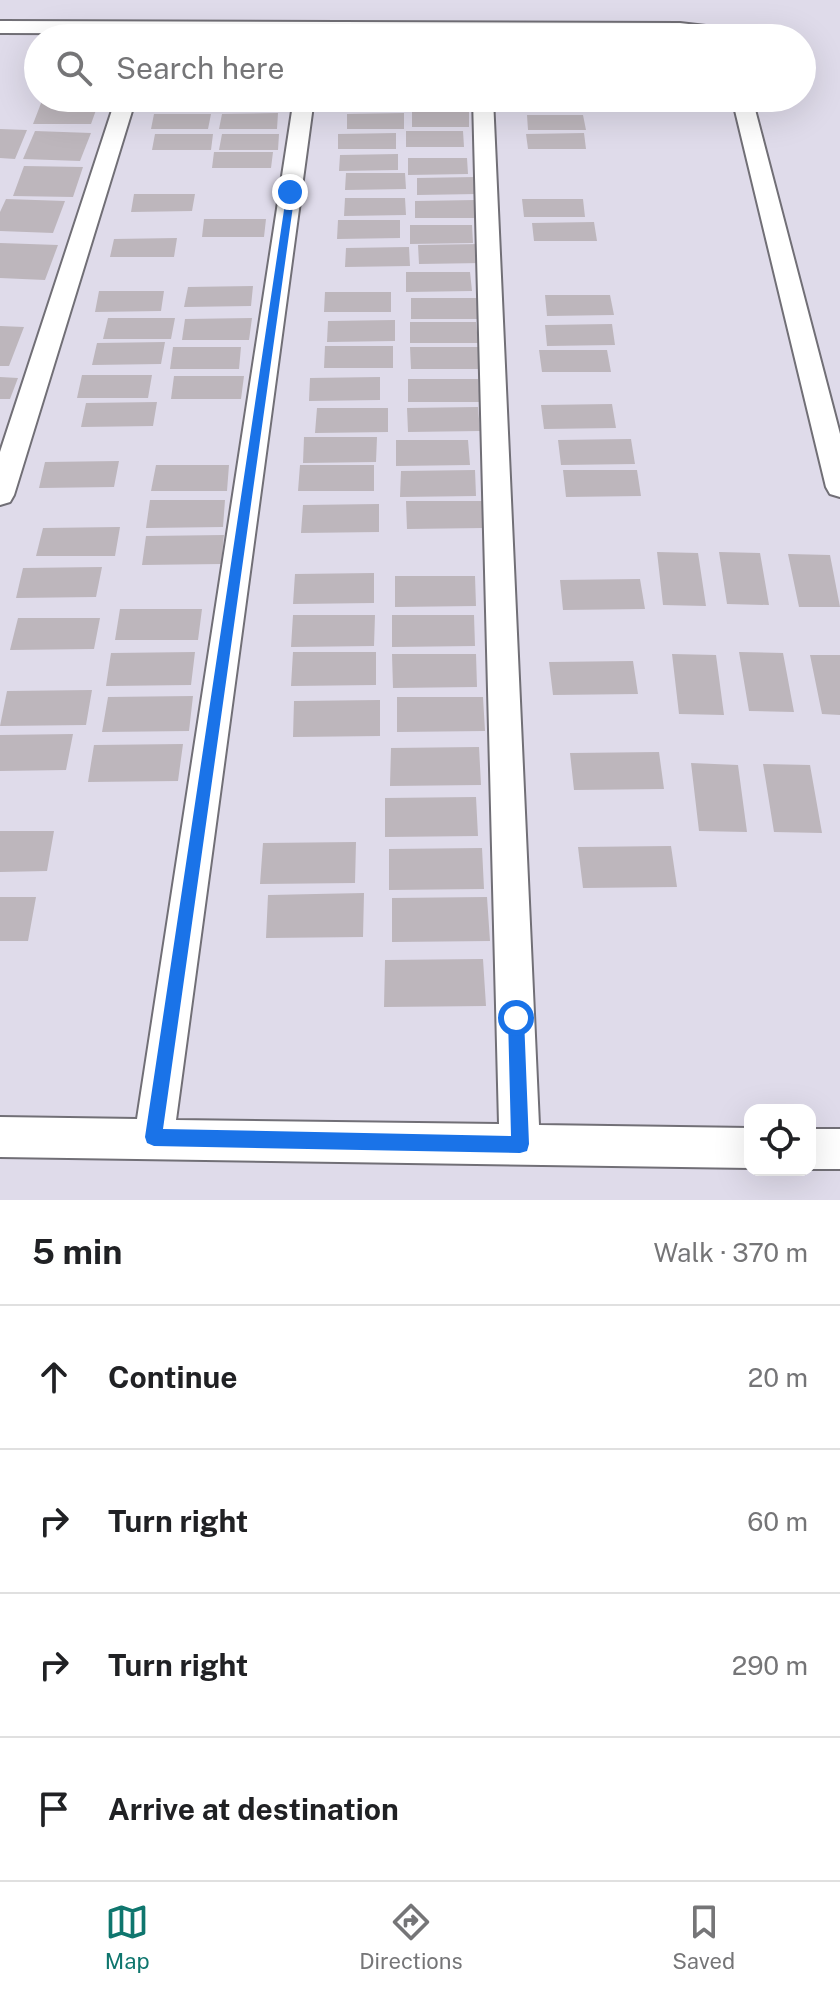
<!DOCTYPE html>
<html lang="en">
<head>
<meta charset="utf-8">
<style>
	:root { --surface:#fff; --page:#f2f2f2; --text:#202124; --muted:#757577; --line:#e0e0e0; --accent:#0f766e }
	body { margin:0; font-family:"Public Sans",sans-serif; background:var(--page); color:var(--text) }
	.controls { position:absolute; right:24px; bottom:24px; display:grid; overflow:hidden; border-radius:16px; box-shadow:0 8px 32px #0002 }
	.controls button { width:72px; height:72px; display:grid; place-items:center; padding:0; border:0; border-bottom:2px solid var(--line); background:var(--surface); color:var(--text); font:40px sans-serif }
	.stop { position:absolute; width:24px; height:24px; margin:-18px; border:6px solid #1a73e8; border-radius:50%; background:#fff }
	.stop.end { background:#1a73e8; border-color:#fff; box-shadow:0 2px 8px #0008 }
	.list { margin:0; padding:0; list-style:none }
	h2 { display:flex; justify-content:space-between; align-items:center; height:104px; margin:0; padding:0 32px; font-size:34px }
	h2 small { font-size:26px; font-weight:400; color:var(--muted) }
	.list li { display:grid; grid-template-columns:52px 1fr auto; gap:24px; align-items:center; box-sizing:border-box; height:144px; padding:0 32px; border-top:2px solid var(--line) }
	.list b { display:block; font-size:30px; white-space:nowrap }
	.list em { font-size:26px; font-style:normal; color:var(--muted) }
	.icon { flex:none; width:44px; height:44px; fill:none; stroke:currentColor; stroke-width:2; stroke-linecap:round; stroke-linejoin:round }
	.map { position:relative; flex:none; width:840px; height:1200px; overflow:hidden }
	.search { position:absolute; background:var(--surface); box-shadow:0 8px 32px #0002; left:24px; right:24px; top:24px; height:88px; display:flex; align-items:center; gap:20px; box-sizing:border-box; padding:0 28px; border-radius:44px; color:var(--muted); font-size:30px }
	.sheet { height:680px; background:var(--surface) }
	nav { display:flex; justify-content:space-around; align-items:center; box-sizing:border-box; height:112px; border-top:2px solid var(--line); background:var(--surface); font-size:22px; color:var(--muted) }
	nav a { display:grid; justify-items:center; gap:4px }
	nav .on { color:var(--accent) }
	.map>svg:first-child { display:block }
	.built { fill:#dfdbea; fill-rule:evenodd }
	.building { fill:#bdb6bc }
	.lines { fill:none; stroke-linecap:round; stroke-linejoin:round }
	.minor-casing { stroke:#716f76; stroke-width:4 }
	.minor { fill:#fff; fill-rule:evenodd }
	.route { fill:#1a73e8 }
</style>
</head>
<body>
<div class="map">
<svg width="840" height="1200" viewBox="0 0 840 1200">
	<rect width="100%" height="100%" fill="#e9e7ef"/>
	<path class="built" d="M0 0H840V1200H0ZM38 38H802V98H38ZM750 1110H810V1170H750Z"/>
	<path class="building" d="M43 98 100 99 91 124H33Z
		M157 98H213L211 109H155Z
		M225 98H280L279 110H223Z
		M348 98H404V109L348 110Z
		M415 98H471L472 109H415Z
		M533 98H589L591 111H535Z
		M412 112H469V127H412Z
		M278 113 277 129H219L222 114Z
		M404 113V129H347V114Z
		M154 114H211L208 129H151Z
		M527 115H583L586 130H528Z
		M0 129 27 130 15 159 0 158Z
		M35 131 91 133 80 161 23 159Z
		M406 131H463L464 147H406Z
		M396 133V149H338V134Z
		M584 133 586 149H528L526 134Z
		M155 134H213L211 150H152Z
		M222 134H279L278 150H219Z
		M214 152H273L271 168H212Z
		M398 154V170L339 171 340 155Z
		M408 158H467L468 174 408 175Z
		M24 166 83 167 73 197 13 196Z
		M346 173H405L406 189 345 190Z
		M476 177 477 194 417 195V178Z
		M134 194H195L192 211 131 212Z
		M345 198H405L406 215 344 216Z
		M6 199 65 201 53 233 0 231V212Z
		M522 199H583L585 217H524Z
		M476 200 477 218H415V201Z
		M204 219H266L264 237H202Z
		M338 220H400V238L337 239Z
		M594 222 597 241H534L532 223Z
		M410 225H472L473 243 410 244Z
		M177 238 174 257H110L114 239Z
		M0 243 58 245 45 280 0 278Z
		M481 244 483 263 419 264 418 245Z
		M409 247 410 266 345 267 346 248Z
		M406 272H470L472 291 406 292Z
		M253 286 251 306 184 307 188 287Z
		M99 291H164L161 311 95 312Z
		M325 292H391V312H324Z
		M545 295H610L614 315 547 316Z
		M411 298H477L478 319H411Z
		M108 318H175L171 339H103Z
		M252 318 249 340H182L185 319Z
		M395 320V341L327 342 328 321Z
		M410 322H476L478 343H410Z
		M612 324 615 345 547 346 545 325Z
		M0 326 24 327 9 366H0Z
		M165 342 161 364 92 365 97 343Z
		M325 346H393V368H324Z
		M173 347H241L239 369H170Z
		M410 347H478L480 369H411Z
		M539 350H607L611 372H542Z
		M82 375H152L148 398H77Z
		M174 376H244L241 399H171Z
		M0 377 18 378 10 399H0Z
		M380 377V400L309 401 310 378Z
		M408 379H478L480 402H408Z
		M157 402 153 426 81 427 86 403Z
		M612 404 616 428 544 429 541 405Z
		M478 407 480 431 408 432 407 408Z
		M317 408H388V432L315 433Z
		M304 437H377L376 462 303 463Z
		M631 439 635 464 561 465 558 440Z
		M396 440H468L470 465 396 466Z
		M119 461 114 487 39 488 45 462Z
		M156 465H229L227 491H151Z
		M300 465H374V491H298Z
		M475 470 476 496 400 497 401 471Z
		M563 470H637L641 496 566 497Z
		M150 500H225L223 527 146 528Z
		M406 501H482L484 528 407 529Z
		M379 504V532L301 533 303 505Z
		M120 527 115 556H36L43 528Z
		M224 535 221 564 142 565 146 536Z
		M657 552 698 553 706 606 663 605Z
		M719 552 760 553 769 605 727 604Z
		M788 554 830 555 840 607H799Z
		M102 567 96 597 16 598 23 568Z
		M374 573V603L293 604 295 574Z
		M395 576H475L476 606 395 607Z
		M640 579 645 609 563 610 560 580Z
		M120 609H202L198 640H115Z
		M293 615H375L374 646 291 647Z
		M392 615H474L475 646 392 647Z
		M18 618H100L94 649 10 650Z
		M195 652 191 685 106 686 111 653Z
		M293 652H376V685L291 686Z
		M739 652 783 653 794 712 749 711Z
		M392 654H476L477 687 393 688Z
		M672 654 716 655 724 715 679 714Z
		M810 655H840V715L822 714Z
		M633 661 638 694 553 695 549 662Z
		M92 690 86 725 0 726 7 691Z
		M193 696 189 731 102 732 108 697Z
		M397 697H483L485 731 397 732Z
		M380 700V736L293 737 294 701Z
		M73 734 66 770 0 771V735Z
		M183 744 178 781 88 782 94 745Z
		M479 747 481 785 390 786 391 748Z
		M659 752 664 789 574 790 570 753Z
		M691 763 738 765 747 832 699 831Z
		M763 764 810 765 822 833 774 832Z
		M476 797 478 836 385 837V798Z
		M0 831H54L47 871 0 872Z
		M356 842 355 883 260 884 263 843Z
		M671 846 677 887 583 888 578 847Z
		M482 848 484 889 389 890V849Z
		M364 893 363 937 266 938 268 895Z
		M0 897H36L28 941H0Z
		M487 897 490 941 392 942V898Z
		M483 959 486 1006 384 1007 385 960Z"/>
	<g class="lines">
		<g class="minor-casing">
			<path id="minor" d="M0 21 680 23 723 28 735 38 680 35 0 33Z
				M116 98H136L14 495 10 502 0 505V452Z
				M294 98H314L176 1120 499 1124 473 98H493L539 1125 750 1128V1168L0 1157V1117L137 1119Z
				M732 98H752L840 434V497L830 494 826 487Z
				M810 1129H840V1169H810Z"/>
		</g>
		<use href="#minor" class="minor"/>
	</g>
	<path class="route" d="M287 190 295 192 163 1129 511 1136 508 1018 516 1010 524 1018 529 1144 527 1151 520 1153 154 1146 147 1143 145 1137Z"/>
</svg>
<div class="controls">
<button><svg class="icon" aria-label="locate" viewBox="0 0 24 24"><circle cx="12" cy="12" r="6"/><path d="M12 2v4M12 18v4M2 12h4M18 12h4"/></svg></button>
</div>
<div class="stop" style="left:516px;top:1018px"></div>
<div class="stop end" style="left:290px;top:192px"></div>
<div class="search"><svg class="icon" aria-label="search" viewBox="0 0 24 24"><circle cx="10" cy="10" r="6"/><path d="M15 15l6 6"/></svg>Search here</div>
</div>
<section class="sheet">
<h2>5 min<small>Walk · 370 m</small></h2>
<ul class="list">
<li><svg class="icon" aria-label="ahead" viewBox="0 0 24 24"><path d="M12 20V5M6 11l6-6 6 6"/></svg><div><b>Continue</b></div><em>20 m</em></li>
<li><svg class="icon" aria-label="right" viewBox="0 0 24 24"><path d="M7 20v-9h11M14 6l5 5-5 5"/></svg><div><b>Turn right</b></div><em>60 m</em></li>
<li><svg class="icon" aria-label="right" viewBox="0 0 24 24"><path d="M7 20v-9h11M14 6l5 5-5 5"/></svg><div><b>Turn right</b></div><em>290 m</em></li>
<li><svg class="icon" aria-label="arrive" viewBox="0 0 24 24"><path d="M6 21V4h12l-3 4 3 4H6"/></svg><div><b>Arrive at destination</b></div></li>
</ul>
</section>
<nav>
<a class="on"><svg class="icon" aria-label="map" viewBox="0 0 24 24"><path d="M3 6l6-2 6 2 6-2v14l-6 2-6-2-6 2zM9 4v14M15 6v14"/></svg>Map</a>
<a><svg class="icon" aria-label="directions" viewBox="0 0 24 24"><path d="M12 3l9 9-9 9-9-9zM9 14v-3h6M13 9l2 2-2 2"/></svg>Directions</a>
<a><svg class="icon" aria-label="saved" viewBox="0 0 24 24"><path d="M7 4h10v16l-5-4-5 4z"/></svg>Saved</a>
</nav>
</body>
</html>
